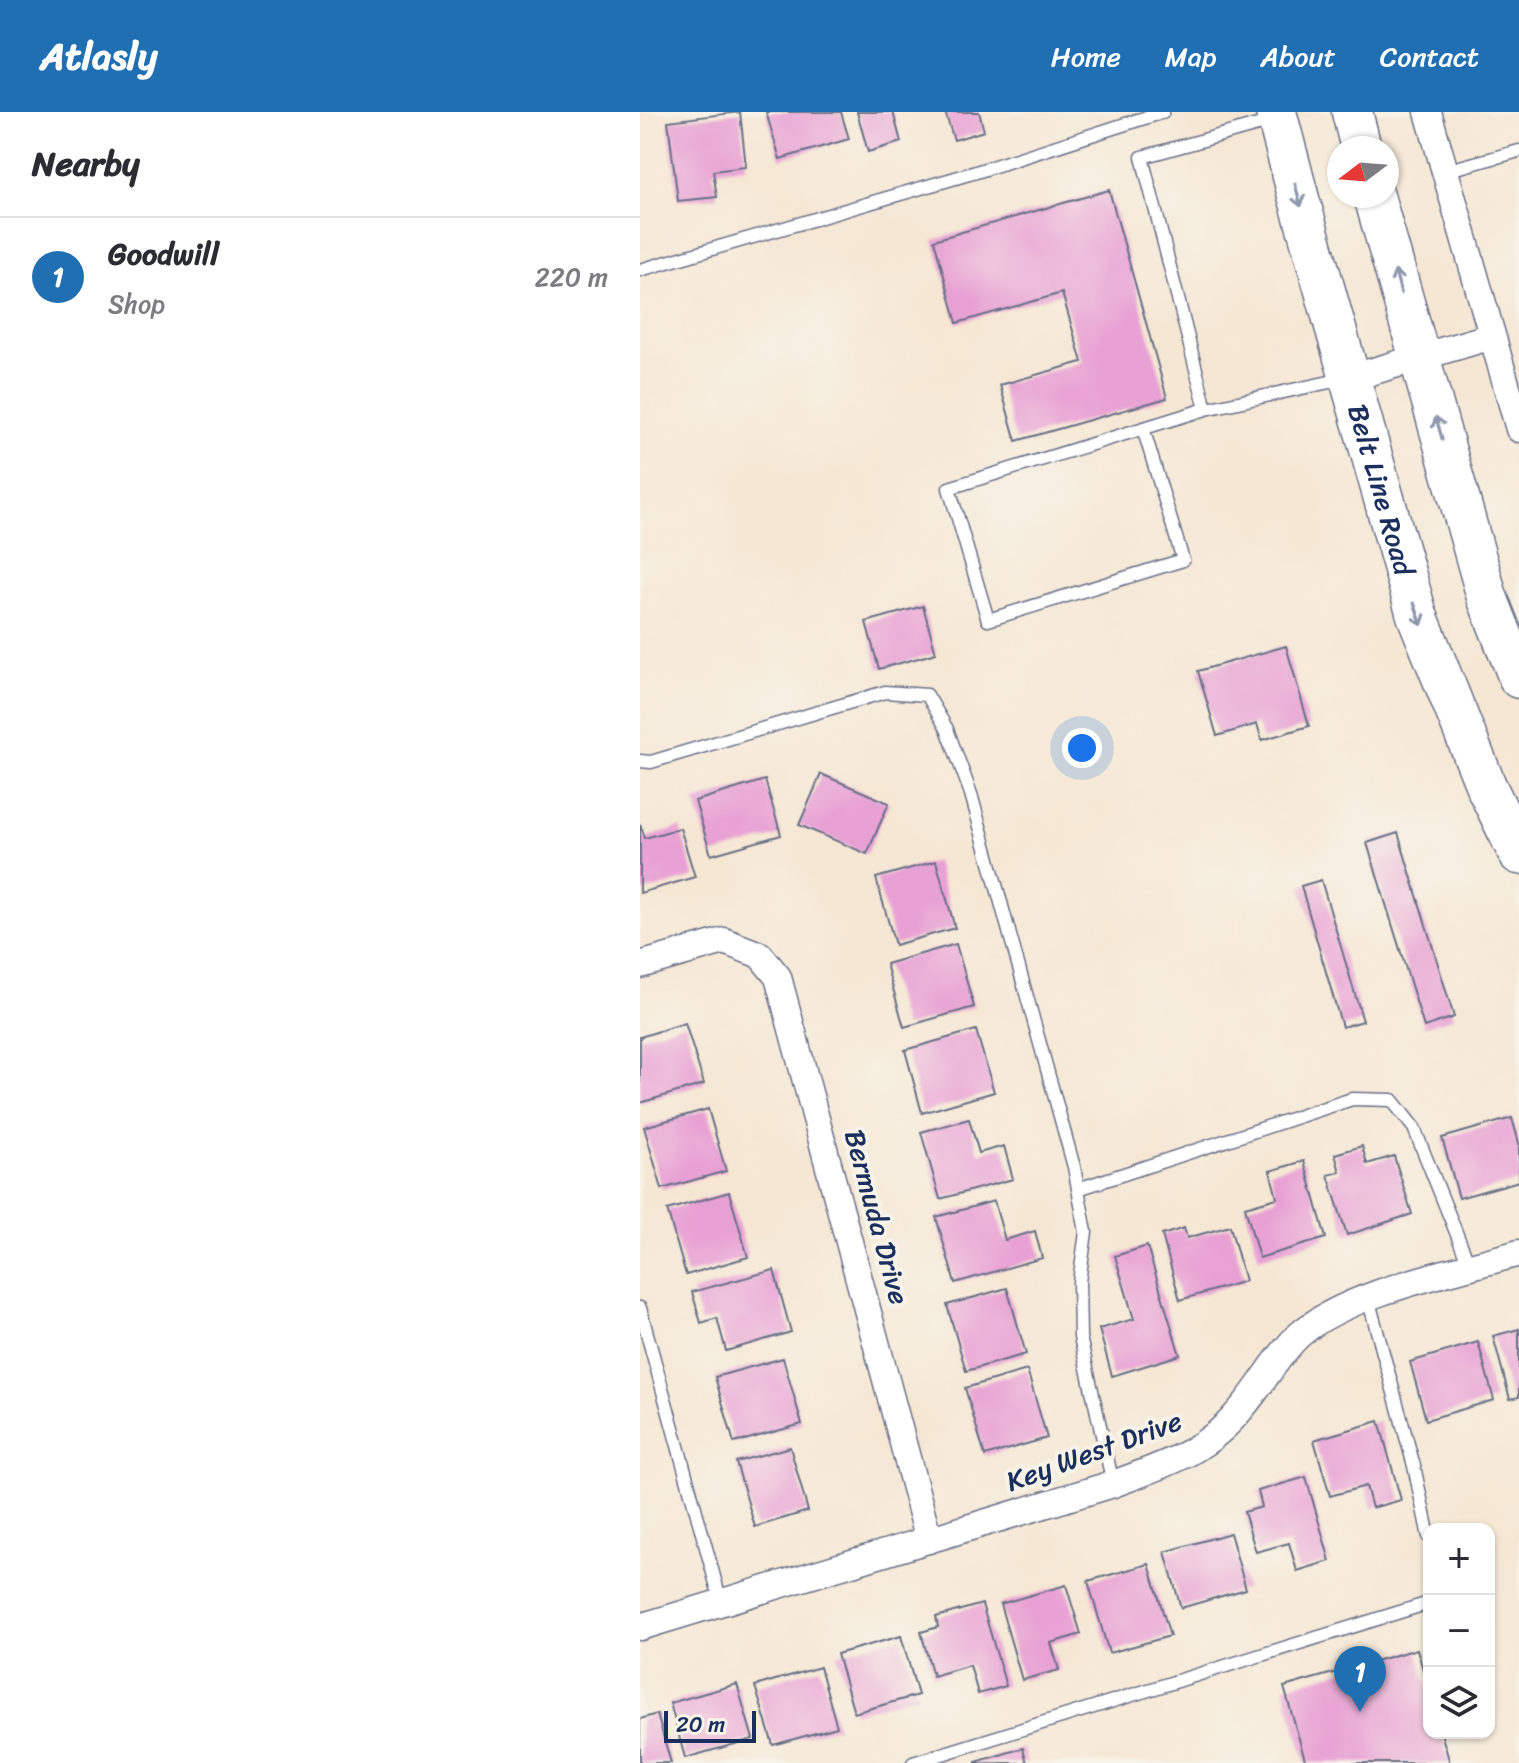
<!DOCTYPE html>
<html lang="en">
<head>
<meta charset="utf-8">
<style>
	:root { --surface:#fff; --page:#f7f7f7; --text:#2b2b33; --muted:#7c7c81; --line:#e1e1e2; --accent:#1f6fb2 }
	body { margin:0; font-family:Sriracha,sans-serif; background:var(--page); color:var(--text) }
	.controls { position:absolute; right:24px; bottom:24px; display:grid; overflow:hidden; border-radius:16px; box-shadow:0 2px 6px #0004 }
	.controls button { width:72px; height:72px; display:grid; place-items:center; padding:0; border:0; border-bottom:2px solid var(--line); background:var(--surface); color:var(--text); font:40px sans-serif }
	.compass { position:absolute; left:687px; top:24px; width:72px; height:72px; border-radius:50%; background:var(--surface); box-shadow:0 2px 6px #0004; rotate:254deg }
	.scale { position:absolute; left:24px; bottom:20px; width:92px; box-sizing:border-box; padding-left:8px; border:4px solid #1b2f5e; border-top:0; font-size:22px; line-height:28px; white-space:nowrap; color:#1b2f5e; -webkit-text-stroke:6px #f7f3e8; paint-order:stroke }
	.you { position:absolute; left:442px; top:636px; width:28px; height:28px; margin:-20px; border:6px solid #fff; border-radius:50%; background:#1a73e8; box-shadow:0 0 0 12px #1a73e833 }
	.badge { display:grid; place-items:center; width:52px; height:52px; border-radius:50%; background:var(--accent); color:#fff; font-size:26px; font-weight:700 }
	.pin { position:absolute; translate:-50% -66px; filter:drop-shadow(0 2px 4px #0008) }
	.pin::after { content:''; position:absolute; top:42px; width:28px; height:24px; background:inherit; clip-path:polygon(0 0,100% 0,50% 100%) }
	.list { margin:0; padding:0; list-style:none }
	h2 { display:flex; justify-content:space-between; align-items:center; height:104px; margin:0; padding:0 32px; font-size:34px }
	h2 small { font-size:26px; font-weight:400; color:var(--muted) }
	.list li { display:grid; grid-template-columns:52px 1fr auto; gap:24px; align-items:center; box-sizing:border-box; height:120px; padding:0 32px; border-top:2px solid var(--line) }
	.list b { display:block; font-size:30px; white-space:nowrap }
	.list p { margin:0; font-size:26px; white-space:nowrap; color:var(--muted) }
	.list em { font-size:26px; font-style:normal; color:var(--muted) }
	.icon { flex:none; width:44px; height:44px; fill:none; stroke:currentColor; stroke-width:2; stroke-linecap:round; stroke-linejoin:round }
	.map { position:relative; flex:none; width:879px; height:1651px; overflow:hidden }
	header { display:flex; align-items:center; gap:48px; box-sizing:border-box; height:112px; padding:0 40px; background:var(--accent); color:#fff }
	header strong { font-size:38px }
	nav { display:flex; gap:44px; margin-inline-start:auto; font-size:28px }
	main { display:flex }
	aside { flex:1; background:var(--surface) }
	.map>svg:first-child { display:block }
	.building { fill:#e8a1d4 }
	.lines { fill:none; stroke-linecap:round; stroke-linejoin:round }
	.service-casing { stroke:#686f87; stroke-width:15 }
	.minor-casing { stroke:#686f87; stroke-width:29 }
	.primary-casing { stroke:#686f87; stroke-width:43 }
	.service { stroke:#fff; stroke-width:12 }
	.minor { stroke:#fff; stroke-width:26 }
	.primary { stroke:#fff; stroke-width:40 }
	.oneway { stroke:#8d97ae }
	.labels { text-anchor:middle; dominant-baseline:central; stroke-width:8; stroke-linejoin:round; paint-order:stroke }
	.street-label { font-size:28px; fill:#1b2f5e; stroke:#f7f3e8 }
</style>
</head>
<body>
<header>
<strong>Atlasly</strong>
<nav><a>Home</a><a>Map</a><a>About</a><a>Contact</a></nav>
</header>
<main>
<aside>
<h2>Nearby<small></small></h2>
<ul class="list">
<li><span class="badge">1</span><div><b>Goodwill</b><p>Shop</p></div><em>220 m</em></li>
</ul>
</aside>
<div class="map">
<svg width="879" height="1651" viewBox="0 0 879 1651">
	<rect width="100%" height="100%" fill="#f7f3e8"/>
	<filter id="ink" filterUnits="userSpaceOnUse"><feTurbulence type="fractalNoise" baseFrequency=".0125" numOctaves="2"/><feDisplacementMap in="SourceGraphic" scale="16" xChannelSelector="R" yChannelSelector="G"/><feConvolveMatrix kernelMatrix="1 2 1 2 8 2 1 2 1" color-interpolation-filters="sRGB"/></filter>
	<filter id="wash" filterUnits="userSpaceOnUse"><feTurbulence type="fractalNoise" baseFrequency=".006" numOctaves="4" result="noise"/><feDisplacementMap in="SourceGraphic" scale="32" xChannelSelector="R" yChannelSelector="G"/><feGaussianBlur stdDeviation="1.8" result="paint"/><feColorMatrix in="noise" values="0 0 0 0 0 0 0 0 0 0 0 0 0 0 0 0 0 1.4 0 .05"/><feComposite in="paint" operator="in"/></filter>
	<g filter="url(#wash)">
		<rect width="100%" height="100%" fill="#f6e7d4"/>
		<g id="blocks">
			<path class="building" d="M100 0 106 55 73 59 77 85 38 89 28 9Z
				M126 0H201L209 27 140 47Z
				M217 0H253L261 30 228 40Z
				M305 0H339L344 19 314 28Z
				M469 78 527 286 376 329 360 273 442 250 422 181 317 211 294 128Z
				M283 494 296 541 239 557 226 510Z
				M646 534 669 614 622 628 617 612 577 624 558 559Z
				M181 662 249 691 227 742 159 713Z
				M125 668 141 723 71 743 55 689Z
				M0 712 5 726 40 716 55 765 0 781Z
				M758 721 814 905 784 915 727 731Z
				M296 749 315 816 255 833 236 766Z
				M681 768 723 909 702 915 661 774Z
				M316 832 334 895 264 915 246 852Z
				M45 911 64 972 0 991V925Z
				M336 918 354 980 282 1001 265 938Z
				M68 997 86 1059 22 1077 4 1015Z
				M872 1006 879 1031V1069L819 1086 802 1026Z
				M329 1007 339 1041 364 1034 373 1067 300 1087 281 1020Z
				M722 1034 727 1052 754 1044 772 1102 707 1123 688 1063 700 1060 695 1042Z
				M664 1049 686 1126 619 1146 605 1095 637 1086 630 1059Z
				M89 1080 108 1145 46 1163 27 1098Z
				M354 1089 365 1128 395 1119 402 1146 315 1171 296 1105Z
				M590 1114 605 1169 540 1188 522 1123 544 1116 547 1126Z
				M507 1134 540 1243 472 1264 459 1217 494 1207 475 1144Z
				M134 1158 151 1220 86 1239 77 1206 61 1211 52 1180Z
				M367 1176 386 1242 326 1259 307 1193Z
				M879 1217V1285L870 1287 853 1224Z
				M838 1230 854 1288 786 1308 770 1250Z
				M143 1246 162 1312 94 1331 75 1265Z
				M387 1258 407 1326 345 1344 325 1276Z
				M739 1309 761 1388 732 1396 726 1374 690 1384 674 1328Z
				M150 1335 168 1399 115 1415 96 1350Z
				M666 1365 690 1449 657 1459 649 1431 616 1440 604 1400 622 1395 618 1379Z
				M590 1421 606 1477 541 1496 525 1440Z
				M509 1452 530 1524 469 1541 448 1469Z
				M426 1473 441 1522 411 1531 419 1558 382 1568 360 1492Z
				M342 1492 366 1574 338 1582 330 1553 293 1564 281 1520 298 1515 296 1505Z
				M261 1524 278 1583 214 1601 197 1542Z
				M777 1537 789 1579V1621H801L810 1651H666L644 1575Z
				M180 1555 197 1615 133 1633 115 1574Z
				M97 1572 113 1627 45 1646 30 1591Z
				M17 1602 31 1651H0V1607Z
				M383 1636 387 1651H336V1650Z"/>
		</g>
	</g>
	<g filter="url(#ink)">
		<use href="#blocks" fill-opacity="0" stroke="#686f87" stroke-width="2"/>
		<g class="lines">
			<g class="service-casing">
				<path id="service" d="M632 9 502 45 566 297 703 267
					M805 59 879 39
					M0 158 336 60 523 0
					M503 316 543 448 348 508 309 376 566 297
					M0 649 11 650 245 580 287 583 307 617 331 682 434 1055 446 1120 439 1170 440 1225 473 1372
					M438 1077 712 987 752 988 774 1016 830 1155
					M728 1186 774 1354 789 1425
					M0 1196 81 1490
					M273 1651 789 1491"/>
			</g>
			<g class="minor-casing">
				<path id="minor" d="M788 0 879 317
					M710 266 852 224
					M0 853 84 829 120 843 138 865 289 1428
					M0 1515 473 1372C524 1353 567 1340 602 1296 622 1273 636 1245 658 1224 704 1181 817 1159 879 1141"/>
			</g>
			<g class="primary-casing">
				<g id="primary">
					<path id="s1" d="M636 0 659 87 777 503 846 674 879 742"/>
					<path d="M712 0 721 36"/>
					<path d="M734 84 847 485 879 566"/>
				</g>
			</g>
			<use href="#service" class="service"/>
			<use href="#minor" class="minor"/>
			<use href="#primary" class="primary"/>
		</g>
		<defs><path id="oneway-shaft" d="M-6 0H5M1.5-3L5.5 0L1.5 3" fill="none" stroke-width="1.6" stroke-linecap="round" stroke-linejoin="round" transform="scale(2)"/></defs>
		<g class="oneway">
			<use href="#oneway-shaft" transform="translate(658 83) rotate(75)"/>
			<use href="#oneway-shaft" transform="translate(758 170) rotate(-105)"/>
			<use href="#oneway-shaft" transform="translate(799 316) rotate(-106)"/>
			<use href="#oneway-shaft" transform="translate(778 502) rotate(71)"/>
		</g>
	</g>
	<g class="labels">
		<g class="street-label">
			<text stroke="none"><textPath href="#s1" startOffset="392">Belt Line Road</textPath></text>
			<text transform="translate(237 1105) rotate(75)">Bermuda Drive</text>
			<text transform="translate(454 1339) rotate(-20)">Key West Drive</text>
		</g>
	</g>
</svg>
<div class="controls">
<button>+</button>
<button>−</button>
<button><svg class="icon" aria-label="layers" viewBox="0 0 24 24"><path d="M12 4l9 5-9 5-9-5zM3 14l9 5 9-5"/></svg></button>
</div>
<svg class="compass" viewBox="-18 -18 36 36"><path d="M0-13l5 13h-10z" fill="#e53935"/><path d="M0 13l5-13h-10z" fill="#7c7c81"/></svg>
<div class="scale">20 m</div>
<div class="you"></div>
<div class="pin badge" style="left:720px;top:1600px">1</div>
</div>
</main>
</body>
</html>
